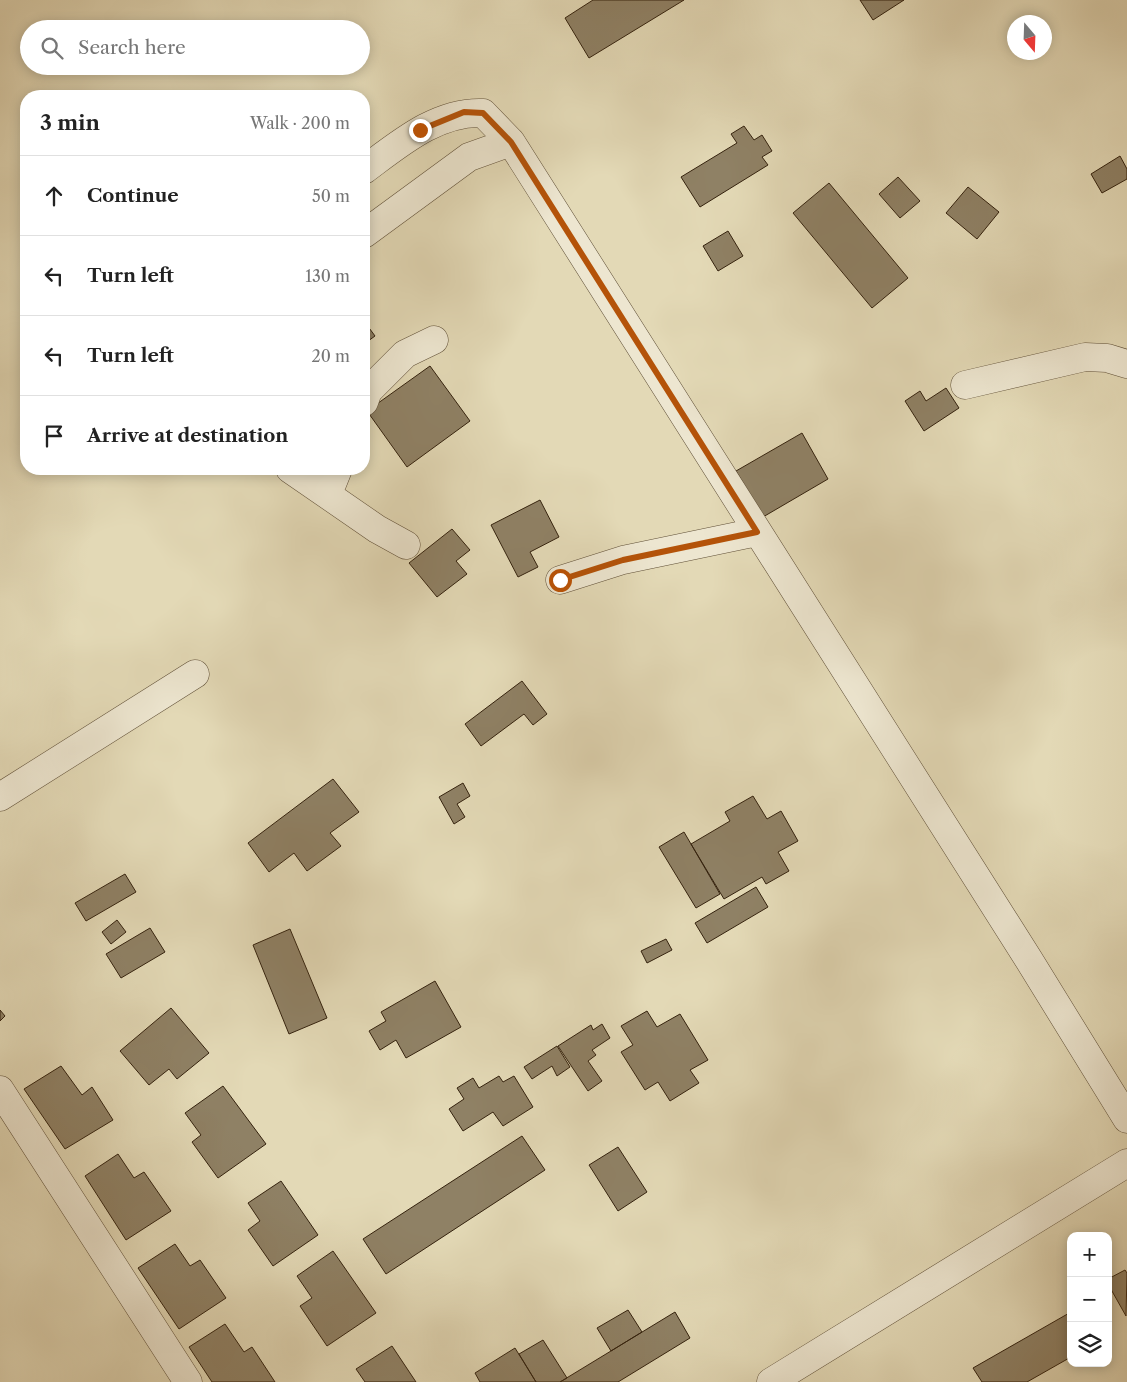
<!DOCTYPE html>
<html lang="en">
<head>
<meta charset="utf-8">
<style>
	:root { --surface:#fff; --page:#f2f2f2; --text:#222; --muted:#767676; --line:#e0e0e0 }
	body { margin:0; font-family:"Libre Caslon Text",serif; background:var(--page); color:var(--text) }
	.controls { position:absolute; right:15px; bottom:15px; display:grid; overflow:hidden; border-radius:10px; box-shadow:0 2px 12px #0003 }
	.controls button { width:45px; height:45px; display:grid; place-items:center; padding:0; border:0; border-bottom:1px solid var(--line); background:var(--surface); color:var(--text); font:25px sans-serif }
	.compass { position:absolute; left:1007px; top:15px; width:45px; height:45px; border-radius:50%; background:var(--surface); box-shadow:0 2px 12px #0003; rotate:161deg }
	.stop { position:absolute; width:15px; height:15px; margin:-11px; border:4px solid #b45309; border-radius:50%; background:#fff }
	.stop.end { background:#b45309; border-color:#fff; box-shadow:0 1px 5px #0008 }
	.list { margin:0; padding:0; list-style:none }
	h2 { display:flex; justify-content:space-between; align-items:center; height:65px; margin:0; padding:0 20px; font-size:21px }
	h2 small { font-size:16px; font-weight:400; color:var(--muted) }
	.list li { display:grid; grid-template-columns:32px 1fr auto; gap:15px; align-items:center; box-sizing:border-box; height:80px; padding:0 20px; border-top:1px solid var(--line) }
	.list b { display:block; font-size:19px; white-space:nowrap }
	.list em { font-size:16px; font-style:normal; color:var(--muted) }
	.icon { flex:none; width:28px; height:28px; fill:none; stroke:currentColor; stroke-width:2; stroke-linecap:round; stroke-linejoin:round }
	.map { position:relative; flex:none; width:1127px; height:1382px; overflow:hidden }
	.search { position:absolute; background:var(--surface); box-shadow:0 2px 12px #0003; left:20px; top:20px; width:350px; height:55px; display:flex; align-items:center; gap:12px; box-sizing:border-box; padding:0 18px; border-radius:28px; color:var(--muted); font-size:19px }
	.panel { position:absolute; background:var(--surface); box-shadow:0 2px 12px #0003; left:20px; top:90px; width:350px; height:385px; border-radius:20px }
	.map>svg:first-child { display:block }
	.building { fill:#8f8165; stroke:#34220e }
	.lines { fill:none; stroke-linecap:round; stroke-linejoin:round }
	.minor-casing { stroke:#605038; stroke-width:29 }
	.minor { stroke:#ede6d0; stroke-width:28 }
	.route { stroke:#b45309; stroke-width:6 }
</style>
</head>
<body>
<div class="map">
<svg width="1127" height="1382" viewBox="0 0 1127 1382">
	<rect width="100%" height="100%" fill="#e3d9b6"/>
	<filter id="stains"><feTurbulence type="fractalNoise" baseFrequency=".004" numOctaves="4"/><feColorMatrix values="0 0 0 0 .2 0 0 0 0 .09 0 0 0 0 .02 0 0 0 .5 -.17"/></filter>
	<radialGradient id="worn" r=".72"><stop offset=".6" stop-color="#630" stop-opacity="0"/><stop offset="1" stop-color="#630" stop-opacity=".3"/></radialGradient>
	<path class="building" d="M593 0H684L589 58 565 18Z
		M860 0H904L873 20Z
		M744 126 754 140 762 135 772 151 762 157 768 165 700 207 681 177 737 143 731 134Z
		M1120 156 1127 169V179L1102 193 1091 174Z
		M898 177 920 201 900 218 879 194Z
		M829 183 908 278 872 308 793 213Z
		M968 187 999 212 977 239 946 213Z
		M728 231 743 256 718 271 703 246Z
		M364 321 375 336 364 344Z
		M430 366 470 421 407 467 367 411Z
		M946 388 959 408 924 431 905 401 920 391 926 401Z
		M802 433 828 479 763 517 736 471Z
		M540 500 559 537 530 552 538 567 518 577 491 525Z
		M452 529 470 550 456 561 467 574 437 597 409 563Z
		M522 681 547 714 533 725 524 714 481 746 465 724Z
		M333 779 359 812 330 833 341 846 307 871 294 853 269 872 248 843Z
		M463 783 470 796 457 804 465 817 454 824 439 797Z
		M753 796 767 819 781 811 798 841 778 852 789 871 766 884 762 877 724 899 691 844 730 821 725 812Z
		M684 832 720 894 696 908 659 847Z
		M125 874 136 892 86 921 75 903Z
		M756 887 768 907 707 943 695 923Z
		M117 920 126 932 111 944 102 932Z
		M150 928 165 952 121 978 106 954Z
		M290 929 327 1018 289 1034 253 945Z
		M666 939 672 950 647 963 641 951Z
		M435 981 461 1027 406 1058 396 1040 380 1050 369 1031 386 1021 381 1012Z
		M171 1008 209 1053 177 1079 169 1069 149 1085 120 1051Z
		M0 1010 5 1016 0 1021Z
		M647 1011 657 1027 680 1014 708 1060 690 1070 699 1083 670 1101 658 1082 645 1090 621 1052 633 1045 621 1026Z
		M602 1024 610 1038 592 1050 596 1055 588 1061 602 1081 588 1091 558 1046 591 1025 593 1030Z
		M557 1046 570 1067 557 1076 552 1066 532 1079 524 1067Z
		M61 1066 82 1095 92 1087 113 1120 65 1149 24 1089Z
		M499 1076 503 1082 514 1076 533 1107 503 1126 493 1112 463 1131 449 1109 464 1099 457 1088 473 1078 479 1088Z
		M223 1086 266 1144 218 1178 192 1142 201 1135 185 1113Z
		M522 1136 545 1170 386 1274 363 1239Z
		M618 1147 647 1192 618 1211 589 1165Z
		M118 1154 134 1178 144 1172 171 1211 126 1240 85 1176Z
		M281 1181 318 1235 273 1266 248 1230 260 1221 248 1203Z
		M175 1244 190 1266 200 1260 226 1298 179 1329 138 1268Z
		M333 1251 376 1313 327 1346 300 1306 312 1298 297 1276Z
		M1125 1270 1127 1273 1126 1316 1108 1284V1279Z
		M628 1310 642 1332 611 1351 597 1328Z
		M675 1312 690 1338 618 1382H560Z
		M1071 1312V1357L1027 1382H982L973 1368Z
		M225 1324 244 1352 252 1347 275 1382H212L189 1347Z
		M543 1340 567 1378 560 1382H536L519 1354Z
		M392 1346 416 1382H365L356 1369Z
		M515 1348 536 1382H480L475 1373Z"/>
	<g class="lines">
		<g class="minor-casing">
			<path id="minor" d="M364 170C399 144 437 111 483 113L511 142
				M364 234 469 157 511 142 1029 960 1127 1119
				M965 385 1085 357 1107 358 1127 364
				M364 402 368 391 405 354 434 340
				M290 469 377 529 406 545
				M328 494 338 469
				M560 580 623 560 757 532
				M0 797 195 674
				M0 1090 188 1382
				M771 1382 1127 1163"/>
		</g>
		<use href="#minor" class="minor"/>
	</g>
	<g class="lines">
		<path class="route" d="M420 130 464 112 483 113 511 142 757 532 623 560 560 580"/>
	</g>
	<rect width="100%" height="100%" filter="url(#stains)"/>
	<rect width="100%" height="100%" fill="url(#worn)"/>
</svg>
<div class="controls">
<button>+</button>
<button>−</button>
<button><svg class="icon" aria-label="layers" viewBox="0 0 24 24"><path d="M12 4l9 5-9 5-9-5zM3 14l9 5 9-5"/></svg></button>
</div>
<svg class="compass" viewBox="-18 -18 36 36"><path d="M0-13l5 13h-10z" fill="#e53935"/><path d="M0 13l5-13h-10z" fill="#767676"/></svg>
<div class="stop" style="left:560px;top:580px"></div>
<div class="stop end" style="left:420px;top:130px"></div>
<div class="search"><svg class="icon" aria-label="search" viewBox="0 0 24 24"><circle cx="10" cy="10" r="6"/><path d="M15 15l6 6"/></svg>Search here</div>
<section class="panel">
<h2>3 min<small>Walk · 200 m</small></h2>
<ul class="list">
<li><svg class="icon" aria-label="ahead" viewBox="0 0 24 24"><path d="M12 20V5M6 11l6-6 6 6"/></svg><div><b>Continue</b></div><em>50 m</em></li>
<li><svg class="icon" aria-label="left" viewBox="0 0 24 24"><path d="M17 20v-9H6M10 6l-5 5 5 5"/></svg><div><b>Turn left</b></div><em>130 m</em></li>
<li><svg class="icon" aria-label="left" viewBox="0 0 24 24"><path d="M17 20v-9H6M10 6l-5 5 5 5"/></svg><div><b>Turn left</b></div><em>20 m</em></li>
<li><svg class="icon" aria-label="arrive" viewBox="0 0 24 24"><path d="M6 21V4h12l-3 4 3 4H6"/></svg><div><b>Arrive at destination</b></div></li>
</ul>
</section>
</div>
</body>
</html>
